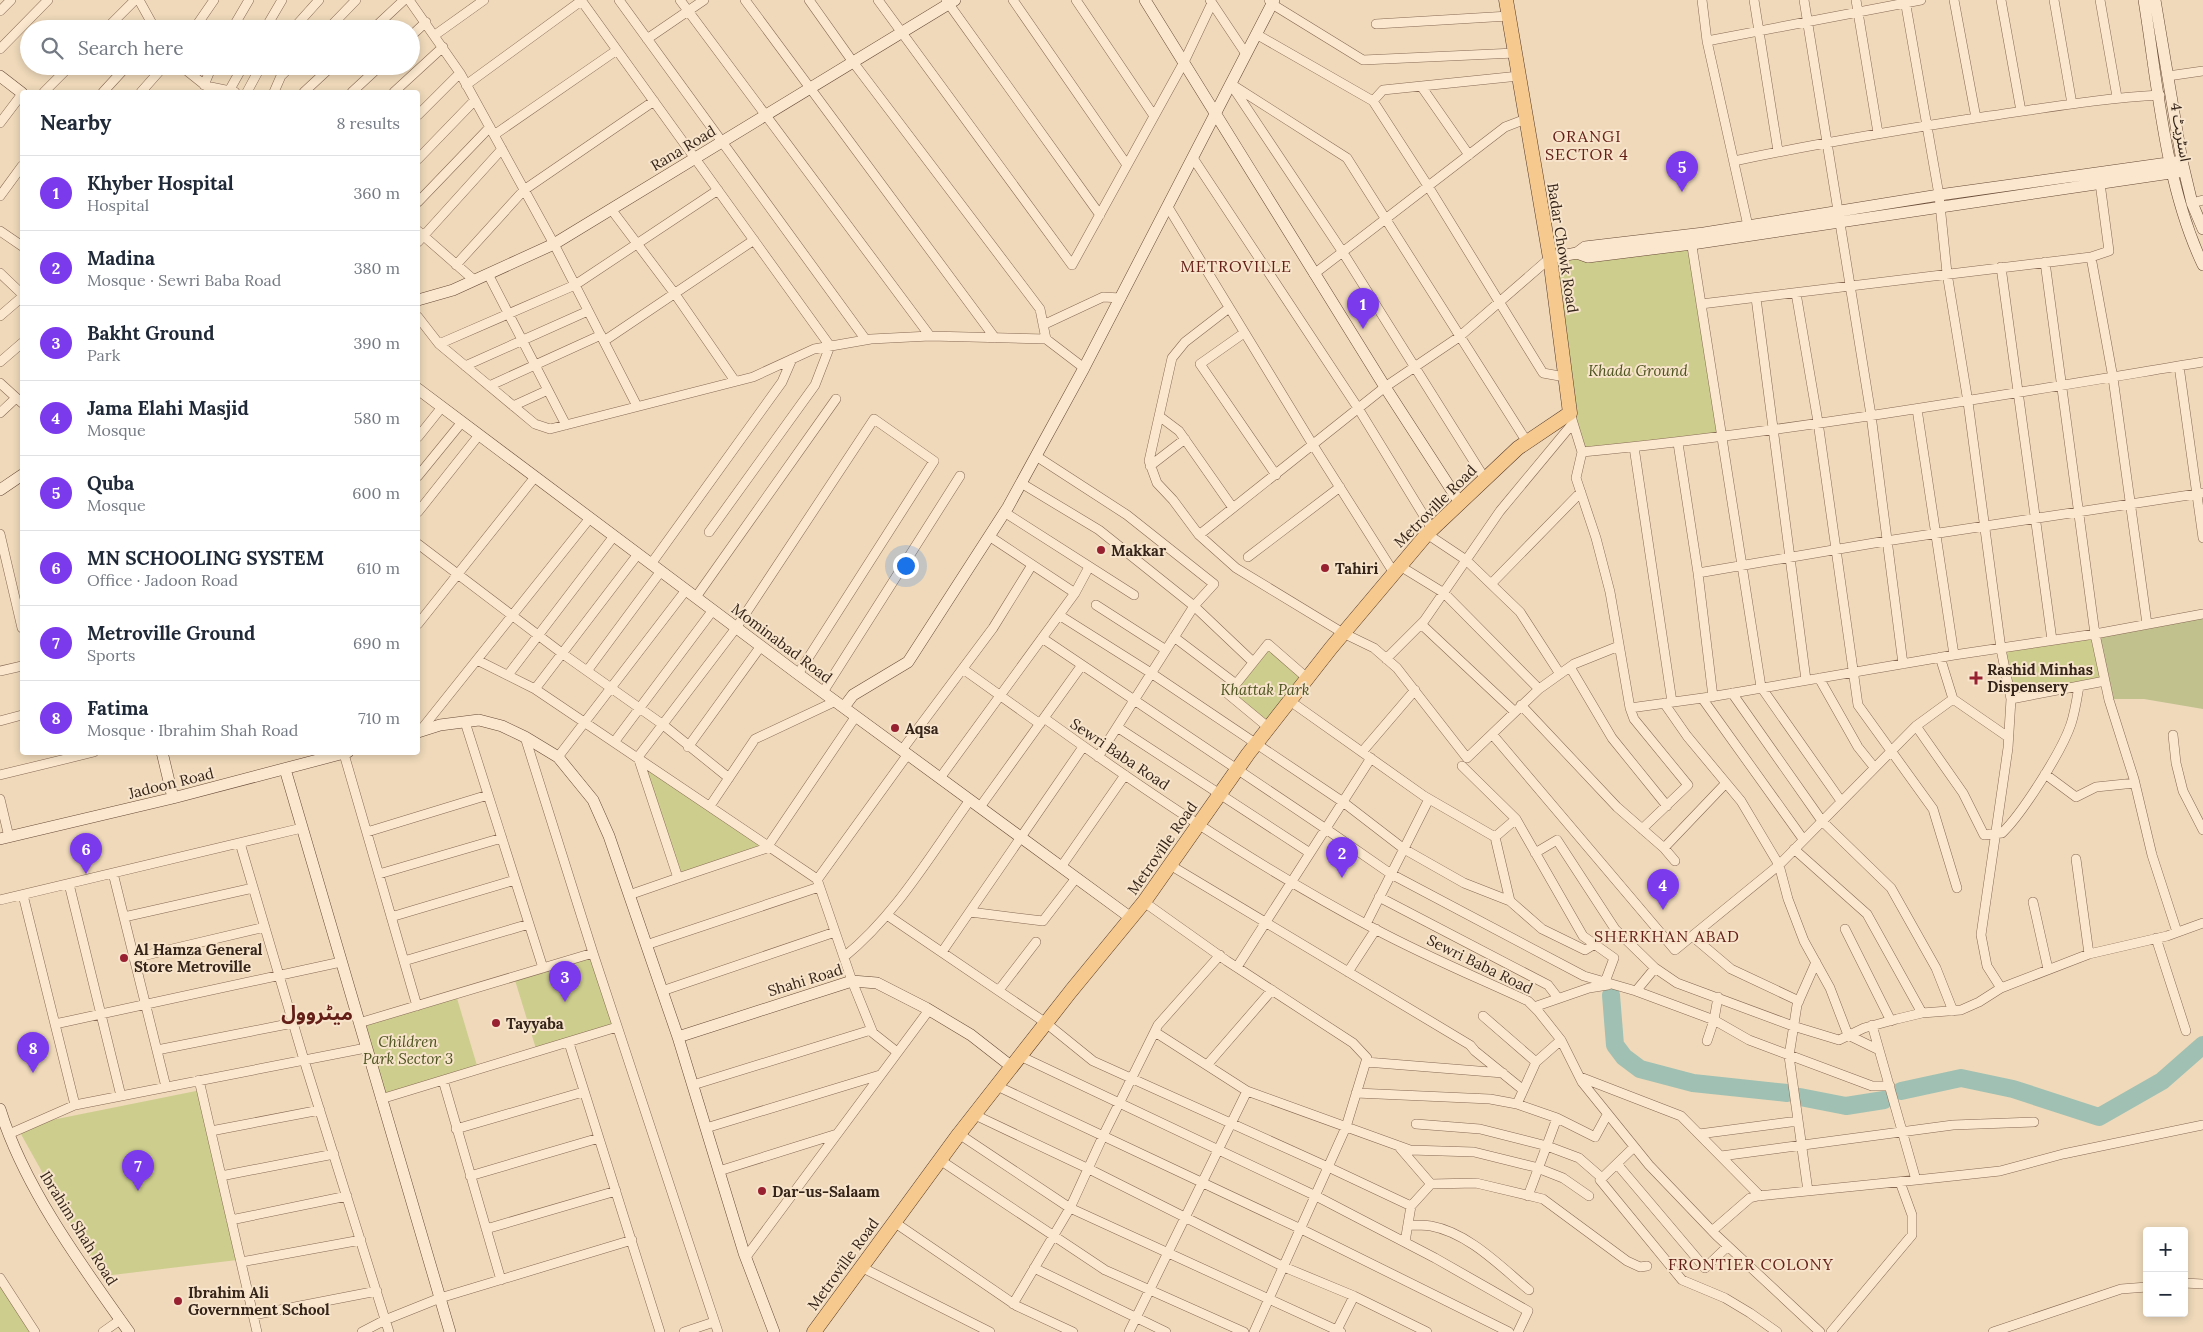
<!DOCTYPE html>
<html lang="en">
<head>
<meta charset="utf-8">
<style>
	:root { --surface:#fff; --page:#f6f6f7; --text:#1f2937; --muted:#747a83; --line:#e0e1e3; --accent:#7c3aed }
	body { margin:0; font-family:Lora,"Noto Sans Arabic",serif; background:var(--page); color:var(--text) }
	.controls { position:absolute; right:15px; bottom:15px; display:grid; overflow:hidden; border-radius:5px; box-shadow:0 2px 8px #0003 }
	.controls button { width:45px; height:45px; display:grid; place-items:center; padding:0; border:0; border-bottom:1px solid var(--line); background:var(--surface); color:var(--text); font:25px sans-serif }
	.you { position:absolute; left:905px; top:565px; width:18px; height:18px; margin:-12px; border:4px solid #fff; border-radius:50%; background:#1a73e8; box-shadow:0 0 0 8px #1a73e833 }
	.badge { display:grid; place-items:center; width:32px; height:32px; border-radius:50%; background:var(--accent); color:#fff; font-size:16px; font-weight:700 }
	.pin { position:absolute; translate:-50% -41px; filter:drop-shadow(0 1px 2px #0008) }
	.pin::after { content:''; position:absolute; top:26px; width:18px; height:15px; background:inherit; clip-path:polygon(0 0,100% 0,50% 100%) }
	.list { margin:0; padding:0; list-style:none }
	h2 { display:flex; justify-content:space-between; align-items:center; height:65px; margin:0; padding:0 20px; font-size:21px }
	h2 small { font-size:16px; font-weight:400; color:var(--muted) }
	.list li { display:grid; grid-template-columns:32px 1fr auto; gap:15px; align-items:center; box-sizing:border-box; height:75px; padding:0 20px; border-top:1px solid var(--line) }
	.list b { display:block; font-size:19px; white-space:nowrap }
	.list p { margin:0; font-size:16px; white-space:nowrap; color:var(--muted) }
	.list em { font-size:16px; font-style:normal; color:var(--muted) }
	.icon { flex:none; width:28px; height:28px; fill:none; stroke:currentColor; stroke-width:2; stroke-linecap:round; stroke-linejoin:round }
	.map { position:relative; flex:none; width:2203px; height:1332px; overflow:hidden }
	.search { position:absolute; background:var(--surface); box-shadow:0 2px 8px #0003; left:20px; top:20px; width:400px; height:55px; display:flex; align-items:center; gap:12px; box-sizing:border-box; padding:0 18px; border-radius:28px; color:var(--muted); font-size:19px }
	.panel { position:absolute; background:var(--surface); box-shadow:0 2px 8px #0003; left:20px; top:90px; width:400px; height:665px; border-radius:5px }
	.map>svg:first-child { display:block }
	.green { fill:#cdcd8e }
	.cemetery { fill:#c1c18e }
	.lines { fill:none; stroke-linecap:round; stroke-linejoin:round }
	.river { stroke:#9fc0b2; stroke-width:18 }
	.street-casing { stroke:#876954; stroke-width:10 }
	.secondary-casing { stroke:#684a37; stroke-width:12 }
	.primary-casing { stroke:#543829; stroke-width:15 }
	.street { stroke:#fae7cd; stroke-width:9 }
	.secondary { stroke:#fae7cd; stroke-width:11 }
	.primary { stroke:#f6c98e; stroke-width:14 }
	.poi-dot { fill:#982131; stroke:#f7e4ca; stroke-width:2 }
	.labels { text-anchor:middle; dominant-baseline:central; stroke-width:4; stroke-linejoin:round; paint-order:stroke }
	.street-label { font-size:15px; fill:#35241a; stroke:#f7e4ca }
	.park-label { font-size:15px; font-style:italic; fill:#4c521f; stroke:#f7e4ca }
	.poi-label { font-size:15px; font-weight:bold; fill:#35241a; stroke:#f7e4ca; text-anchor:start }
	.neighbourhood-label { font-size:16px; letter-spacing:1px; fill:#631e17; stroke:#f7e4ca }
	.district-label { font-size:20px; font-weight:bold; fill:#631e17; stroke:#f7e4ca }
</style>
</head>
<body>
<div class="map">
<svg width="2203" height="1332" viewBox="0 0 2203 1332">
	<rect width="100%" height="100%" fill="#efd9ba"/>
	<path class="green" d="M1691 235 1721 435 1582 450 1572 425 1553 260Z
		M2095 635 2103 680 2010 697 2000 650Z
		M1268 644 1307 678 1269 728 1228 694Z
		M638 757 768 846 678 878Z
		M593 953 617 1027 537 1052 514 977Z
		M456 995 478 1069 381 1099 359 1023Z
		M201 1090 237 1260 104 1276 89 1256 17 1127Z
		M0 1278 35 1332H0Z"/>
	<path class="cemetery" d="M2203 614V709L2144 699H2109L2096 635Z"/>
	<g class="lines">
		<path class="river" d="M1611 995 1615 1045 1624 1057 1640 1069 1693 1083 1787 1093
			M1901 1091 1961 1078 2013 1089 2099 1117 2162 1081 2203 1045
			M1800 1097 1846 1106 1884 1100"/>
		<g class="street-casing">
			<path id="street" d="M139 0 155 29
				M409 0 460 73 554 244 637 406
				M581 0 830 346 815 385 709 532
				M619 0 866 340
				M680 0 930 336
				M745 0 995 338
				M809 0 853 62 1040 309 1046 339 1084 368
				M878 0 1072 265 1184 62 1212 3
				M946 0 1100 215
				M1013 0 1127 165
				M1076 0 1154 116
				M1210 0 1246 54
				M1269 0 1272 4 1363 60 1515 53
				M1702 0 1707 41 1748 226
				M1754 0 1778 151
				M1804 0 1871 415 1903 664
				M1856 0 1878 133
				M1905 0 1939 195 1947 273 1968 402 2001 649 2011 699 2008 748 1981 935 1987 966 2001 988
				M1954 0 1976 118
				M2001 0 2021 111
				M2054 0 2072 104
				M2100 0 2117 97
				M0 11 11 0
				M1376 24 1509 16
				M106 29 135 0
				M194 29 214 0
				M232 29 249 0
				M265 29 282 0
				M293 29 319 0
				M328 29 356 0
				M373 29 404 0
				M1256 34 1373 101
				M435 35 484 0
				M411 36 426 22
				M647 39 704 0
				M1707 41 1921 0
				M0 49 48 0
				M181 66 206 86 235 92
				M1519 76 1383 90 1373 101 1428 186 1543 373 1565 377
				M2168 76 2203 71
				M1231 84 1347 158 1527 442
				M204 85 212 66
				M466 85 581 1
				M1421 86 1469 155
				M1234 89 1342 251 1485 479
				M229 91 243 66
				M44 92 70 66
				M103 92 127 66
				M141 92 164 66
				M247 92 261 66
				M274 92 281 76 291 66
				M304 92 332 66
				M352 92 380 66
				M394 92 443 47
				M418 115 460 73
				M0 123 22 94
				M494 135 617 50
				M1193 158 1358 408 1432 529
				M418 159 475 100
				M1734 161C1819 143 1904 129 1989 116 2046 108 2102 98 2160 95
				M0 196 22 166
				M418 202 490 127
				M2192 203 2203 200
				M1168 207 1313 445 1394 573
				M611 209 675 294 735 381
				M0 231 22 246
				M418 231 474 280
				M1691 240 1761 687 1841 801
				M418 242 502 149
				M2091 257 2113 378 2147 624
				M2045 262 2095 634 2109 700 2134 779 2152 855 2177 932
				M456 265 524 190 654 101
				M2001 267 2052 640
				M0 273 22 294
				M488 274 566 425
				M1314 274 1505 127 1526 119
				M1796 293 1818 422 1858 705 1933 809 1957 888
				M1756 298 1806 680
				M1701 304 2091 257 2109 251 2100 183
				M1229 308 1185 342 1172 358 1149 461 1157 483 1173 500 1199 535 1236 568 1343 633 1374 648 1397 668 1467 758 1539 689 1574 664 1619 646
				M0 316 22 297
				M418 317 439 344 535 424 550 429 753 377 814 349 871 339 930 336 1046 339
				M1043 325 1103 297 1121 298
				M1244 333 1200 364 1276 475
				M604 341 754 240
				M439 344 575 285 718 190
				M0 362 22 343
				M465 366 588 311
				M2179 366 2203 538
				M0 383 22 403
				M489 386 601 335
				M513 406 548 390
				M1917 409 1954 655
				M0 413 16 398
				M1570 413 1582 452 1576 478 1596 538 1610 592 1630 708 1634 719 1688 785 1642 829
				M1159 416 1179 431 1233 508
				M418 437 442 407
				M1678 443 1698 573 1713 697
				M1634 447 1672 702
				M1582 452C1790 432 1997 396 2203 362
				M1036 456 1127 515 1214 584 1194 606 1098 757
				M1150 466 1185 439
				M418 476 462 422
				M1021 483 1099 530 1194 606 1253 662
				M418 512 479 435
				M1004 512 1134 595
				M0 534 22 628
				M1427 534 1466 560 1520 612 1560 674
				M1199 535 1385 387 1459 337 1550 258
				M989 536 1075 593
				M418 544 563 654 662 724 729 778
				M1248 557 1340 487
				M651 564 782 382 792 359
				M1400 566 1444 593 1539 689
				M1698 573 1886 541 2203 493
				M1491 584 1581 492
				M696 597 836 399
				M1096 605 1166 650
				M1059 615 1151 673 1343 802 1404 849 1464 883 1510 901 1542 929 1585 950 1595 944
				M418 624 535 477
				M1421 624 1515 712
				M1174 637 1236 684
				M1042 638 1326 829 1391 874 1584 976 1636 991 1714 1020 1749 1040 1872 1086H1890
				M1940 657 1953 699 2008 737
				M1386 659 1424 621 1500 511 1573 423
				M477 660 535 689 817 879 852 981 873 1033 897 1052
				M1570 667 1612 738 1667 806
				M963 669 1040 724
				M0 671 22 666
				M587 671 661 571
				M508 675 614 536
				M1819 678 1858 747 1874 767
				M535 689 638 554
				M823 692 960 476
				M1732 693 1822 821 1891 888 1936 968 1953 1011
				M1702 698 1803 839
				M2011 699 2105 681
				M1290 701 1424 796 1495 837 1516 819
				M1664 703 1687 736 1741 801 1779 865 1788 899 1804 941 1830 988 1848 1035 1879 1050
				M1521 705 1617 807 1664 848 1675 861
				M1630 708 1710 697 1954 655 2095 634 2203 614
				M1044 718C1149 794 1258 867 1373 928 1423 955 1476 977 1528 1001L1538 1011 1561 1040 1582 1082 1649 1165 1716 1235 1820 1332
				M0 721 22 715
				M465 722 543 968
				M1916 726 1963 793 1984 835 2002 833C2022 814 2062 751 2071 724 2075 712 2077 698 2079 686
				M1117 727 1310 853
				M1269 728 1228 694 1268 644 1307 678
				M420 731 590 518
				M1492 734 1675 950 1779 865 1916 726 1953 699
				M2173 735 2176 763 2183 791 2203 830
				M525 737 593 953 718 1332
				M615 741 713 610
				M688 747 761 646
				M902 750 993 628 1032 565
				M1362 752 1415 690
				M344 754 417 1006
				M558 757 686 590
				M1462 766 1516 819 1583 936 1614 958 1605 982
				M2045 774 2076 797 2096 787 2135 783
				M0 775 94 752
				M940 778 1075 593 1089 567
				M0 799 9 837
				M710 806 755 739 836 701
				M980 807 1082 665
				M367 832 488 795
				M1495 837 1510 901
				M240 843 304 1060 389 1332
				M768 846 856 716
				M770 847 678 878 638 757 736 628 874 419 934 461 798 674
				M1664 848 1726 783
				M1794 849 1867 914 1922 1013
				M1535 853 1557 840 1615 929 1655 968 1677 983 1793 1026 1839 1040 1864 1028 1897 1019 1922 1013 1961 1010 1979 1002 2001 988 2089 954 2167 936 2203 923
				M2076 859 2089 954
				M1170 865 1470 1045 1475 1051 1522 1089
				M1061 867 1125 775
				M113 873 166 1087
				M379 874 502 838
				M817 880 908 754
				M69 884 121 1096
				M23 895 75 1105
				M629 895 678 878
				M1379 897 1548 985 1558 998
				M0 900 302 828
				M1144 902 1227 961 1353 1043 1367 1058 1346 1127 1254 1332
				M2033 902 2048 969
				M970 912 1043 921 1076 878
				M887 915 1046 1023 1093 1061 1328 1167 1411 1206 1431 1184
				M124 917 253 888
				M391 917 515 880
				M1366 924 1429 799
				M1845 929 1891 1021
				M1692 936 1731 969 1799 1001
				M2156 938 2186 1031
				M646 945 819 887
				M942 952 1083 747
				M844 957C896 915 931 854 970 800
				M134 958 265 927
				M404 961 529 924
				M1237 967 1371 758
				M1348 972 1376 929
				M999 990 1036 942
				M662 991 835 932
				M1636 991 1655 968
				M1534 1007 1589 988 1608 985
				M1483 1016 1536 1062
				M359 1023 593 953
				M55 1024 341 962
				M1155 1032 1247 1091 1410 1150 1474 1152 1535 1167 1563 1178 1589 1196
				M1707 1041 1714 1020 1718 997
				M569 1043 660 1332
				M157 1050 293 1023
				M1020 1056 1316 1196 1435 1258 1528 1311 1518 1332
				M1366 1062 1503 1073
				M1207 1065 1272 990
				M1580 1077 1681 1116 1760 1196
				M199 1080 257 1332
				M443 1080 501 1280
				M693 1085 871 1030
				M997 1086 1301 1229 1509 1332
				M1356 1093 1490 1099 1517 1104 1557 1118 1595 1137 1607 1115
				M381 1099 617 1027
				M1517 1104 1536 1062 1561 1040
				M975 1115 1089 1169 1284 1267 1354 1296 1427 1332
				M1416 1124 1480 1129 1547 1146 1579 1158 1602 1178
				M706 1128 880 1075
				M456 1129 583 1092
				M211 1131 320 1110
				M9 1134 75 1105 366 1048
				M959 1134 1070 1208 1341 1332
				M1699 1134 1798 1121
				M1634 1147 1600 1180 1682 1280 1725 1298 1750 1313 1777 1332
				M1400 1148 1431 1184 1476 1183 1543 1199 1627 1261 1640 1267 1647 1266
				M1721 1156 1953 1125 2034 1122
				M940 1160 1105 1270 1244 1332
				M1617 1164 1705 1268 1728 1246
				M719 1171 837 1134
				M221 1176 334 1154
				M470 1176 599 1138
				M1916 1180 2000 1171 2063 1154 2203 1125
				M1808 1191 1789 1056 1797 1005 1816 962
				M1528 1196 1557 1118
				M231 1220 347 1196
				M894 1222 1017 1306 1073 1332
				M1408 1225C1415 1225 1424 1225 1431 1226 1469 1233 1501 1267 1529 1290
				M486 1229 616 1191
				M1712 1231 1750 1198 1758 1196 1916 1180 1872 1025
				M1405 1242 1411 1206
				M746 1257 929 1010
				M241 1262 361 1240
				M861 1267 990 1332
				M1034 1268 1166 1332
				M0 1278 35 1332
				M2184 1283 2203 1284
				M1013 1304 1070 1208 1103 1136 1158 1025 1220 955
				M253 1315 377 1291
				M103 1332 120 1320
				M362 1332 385 1320 440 1298 632 1240
				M684 1332 714 1322
				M1129 1332 1247 1091
				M1336 1332 1354 1296
				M1831 1332 1912 1235V1215L1900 1182
				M1993 1332 2121 1289 2147 1287"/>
		</g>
		<g class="secondary-casing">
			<path id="secondary" d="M1145 0 1385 387 1460 503
				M2144 0C2158 87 2165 185 2203 265
				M2155 0 2182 161 2192 203 2203 229
				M0 76 22 93
				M1577 253 1588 257 1692 244 2184 171
				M1550 258 1577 253 1585 247 1704 233 1939 195 2182 161
				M418 300 453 290 554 244 955 0
				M418 389 798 674 1131 918
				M0 490 22 475
				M844 707 853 695 908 662 1008 507 1084 368 1274 0
				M418 732 440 725 479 720 502 726 525 737 558 757 593 800 609 836 678 1037 744 1253 774 1332
				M162 752 173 798
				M285 769 450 1332
				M0 839 173 798 348 752
				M678 1037 852 981 877 983 926 1008 971 1035 1012 1067
				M0 1109C24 1187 82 1266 129 1332"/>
		</g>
		<g class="primary-casing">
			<path id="primary" d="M814 1332 959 1134 1071 991 1144 902 1248 754 1331 648 1427 534 1518 448 1570 413 1550 258 1506 0"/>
		</g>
		<use href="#street" class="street"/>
		<use href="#secondary" class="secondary"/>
		<use href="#primary" class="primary"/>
	</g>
	<g class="poi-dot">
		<circle cx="1101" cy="550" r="5"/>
		<circle cx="1325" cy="568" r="5"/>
		<path d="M1973.5 670.5h5v5h5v5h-5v5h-5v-5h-5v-5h5z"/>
		<circle cx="895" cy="728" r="5"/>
		<circle cx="124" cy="958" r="5"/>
		<circle cx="496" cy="1023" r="5"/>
		<circle cx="762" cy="1191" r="5"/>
		<circle cx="178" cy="1301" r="5"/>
	</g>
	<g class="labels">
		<g class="street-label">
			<text transform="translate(2181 132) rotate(80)">اسٹریٹ 4</text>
			<text transform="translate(683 148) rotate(-31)">Rana Road</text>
			<text transform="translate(1563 248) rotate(81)">Badar Chowk Road</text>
			<text transform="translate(1435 506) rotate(-45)">Metroville Road</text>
			<text transform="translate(782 643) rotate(37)">Mominabad Road</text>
			<text transform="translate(1120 754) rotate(34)">Sewri Baba Road</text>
			<text transform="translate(171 783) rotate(-14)">Jadoon Road</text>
			<text transform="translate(1162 848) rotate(-55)">Metroville Road</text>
			<text transform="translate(1480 964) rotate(26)">Sewri Baba Road</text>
			<text transform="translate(805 980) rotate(-17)">Shahi Road</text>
			<text transform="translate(79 1228) rotate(58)">Ibrahim Shah Road</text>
			<text transform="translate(843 1264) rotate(-54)">Metroville Road</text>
		</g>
		<g class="park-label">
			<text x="1638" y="370">Khada Ground</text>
			<text x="1265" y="689">Khattak Park</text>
			<text x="408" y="1041">Children<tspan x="408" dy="17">Park Sector 3</tspan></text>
		</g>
		<g class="poi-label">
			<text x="1111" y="550">Makkar</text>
			<text x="1335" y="568">Tahiri</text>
			<text x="1987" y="669">Rashid Minhas<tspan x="1987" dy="17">Dispensery</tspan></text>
			<text x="905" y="728">Aqsa</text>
			<text x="134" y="949">Al Hamza General<tspan x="134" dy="17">Store Metroville</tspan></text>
			<text x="506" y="1023">Tayyaba</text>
			<text x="772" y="1191">Dar-us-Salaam</text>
			<text x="188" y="1292">Ibrahim Ali<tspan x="188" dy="17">Government School</tspan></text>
		</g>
		<g class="neighbourhood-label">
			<text x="1587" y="136">ORANGI<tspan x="1587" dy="18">SECTOR 4</tspan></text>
			<text x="1236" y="266">METROVILLE</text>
			<text x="1667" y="936">SHERKHAN ABAD</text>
			<text x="1751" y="1264">FRONTIER COLONY</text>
		</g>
		<g class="district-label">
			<text x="317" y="1012">میٹروول</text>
		</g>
	</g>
</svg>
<div class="controls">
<button>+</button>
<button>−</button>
</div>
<div class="you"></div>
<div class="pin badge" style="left:1363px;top:329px">1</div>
<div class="pin badge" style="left:1342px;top:878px">2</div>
<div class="pin badge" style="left:565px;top:1002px">3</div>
<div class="pin badge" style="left:1663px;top:910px">4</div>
<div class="pin badge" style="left:1682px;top:192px">5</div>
<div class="pin badge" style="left:86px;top:874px">6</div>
<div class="pin badge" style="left:138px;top:1191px">7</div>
<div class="pin badge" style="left:33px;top:1073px">8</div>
<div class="search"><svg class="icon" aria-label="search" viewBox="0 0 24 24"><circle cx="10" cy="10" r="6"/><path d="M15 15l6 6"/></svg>Search here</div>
<section class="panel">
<h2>Nearby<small>8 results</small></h2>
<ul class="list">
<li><span class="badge">1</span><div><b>Khyber Hospital</b><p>Hospital</p></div><em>360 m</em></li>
<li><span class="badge">2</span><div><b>Madina</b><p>Mosque · Sewri Baba Road</p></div><em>380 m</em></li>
<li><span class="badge">3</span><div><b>Bakht Ground</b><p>Park</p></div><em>390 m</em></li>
<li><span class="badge">4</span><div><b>Jama Elahi Masjid</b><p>Mosque</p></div><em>580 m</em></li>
<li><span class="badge">5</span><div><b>Quba</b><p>Mosque</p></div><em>600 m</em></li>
<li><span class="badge">6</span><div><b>MN SCHOOLING SYSTEM</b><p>Office · Jadoon Road</p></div><em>610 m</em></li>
<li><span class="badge">7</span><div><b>Metroville Ground</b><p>Sports</p></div><em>690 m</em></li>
<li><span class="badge">8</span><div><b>Fatima</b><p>Mosque · Ibrahim Shah Road</p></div><em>710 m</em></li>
</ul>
</section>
</div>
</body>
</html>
